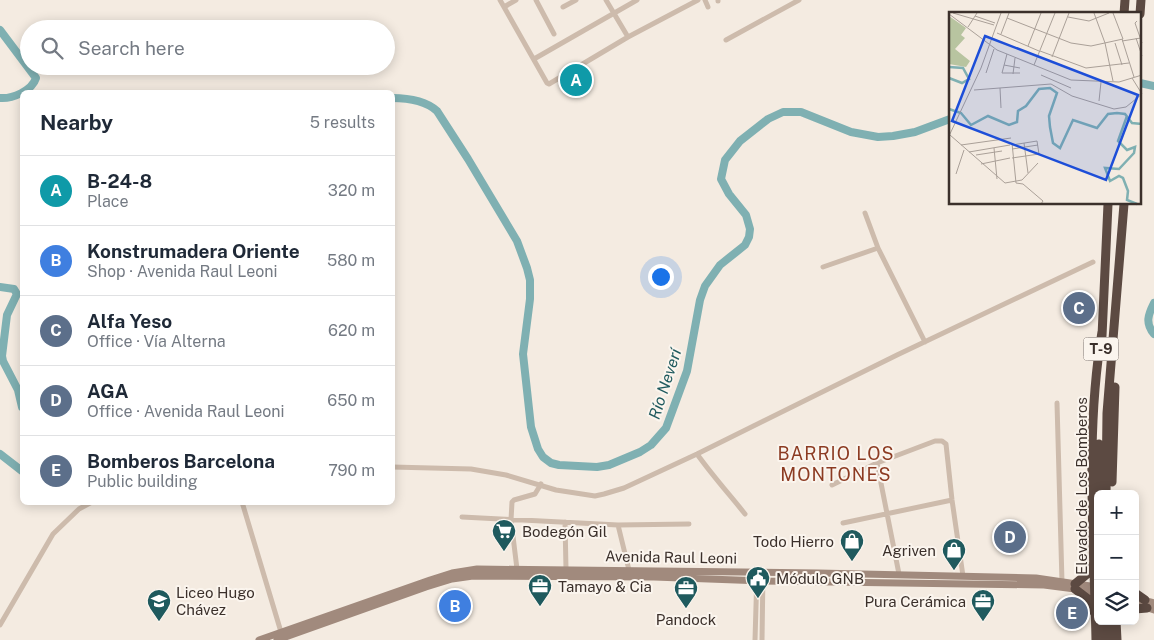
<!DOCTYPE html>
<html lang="en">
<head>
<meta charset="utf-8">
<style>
	:root { --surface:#fff; --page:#f6f6f7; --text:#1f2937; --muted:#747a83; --line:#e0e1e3; --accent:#2563eb }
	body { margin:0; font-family:"Public Sans",sans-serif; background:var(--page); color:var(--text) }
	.controls { position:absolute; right:15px; bottom:15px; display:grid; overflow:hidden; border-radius:8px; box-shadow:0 2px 12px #0003 }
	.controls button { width:45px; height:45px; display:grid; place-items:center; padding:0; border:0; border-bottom:1px solid var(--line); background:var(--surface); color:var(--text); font:25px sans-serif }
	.you { position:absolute; left:660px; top:276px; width:18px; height:18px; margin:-12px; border:4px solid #fff; border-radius:50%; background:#1a73e8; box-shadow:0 0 0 8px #1a73e833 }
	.badge { display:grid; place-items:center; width:32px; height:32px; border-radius:50%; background:var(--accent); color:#fff; font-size:16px; font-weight:700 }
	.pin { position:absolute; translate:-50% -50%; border:2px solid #fff; box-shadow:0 1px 5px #0006 }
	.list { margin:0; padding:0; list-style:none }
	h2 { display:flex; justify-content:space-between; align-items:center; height:65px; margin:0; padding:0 20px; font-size:21px }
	h2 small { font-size:16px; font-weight:400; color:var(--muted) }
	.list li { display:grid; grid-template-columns:32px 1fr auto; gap:15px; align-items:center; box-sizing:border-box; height:70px; padding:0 20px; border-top:1px solid var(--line) }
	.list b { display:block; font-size:19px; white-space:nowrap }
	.list p { margin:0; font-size:16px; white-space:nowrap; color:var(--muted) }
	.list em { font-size:16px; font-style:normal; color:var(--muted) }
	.icon { flex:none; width:28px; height:28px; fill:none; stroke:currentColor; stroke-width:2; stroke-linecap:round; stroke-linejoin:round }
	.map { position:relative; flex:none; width:1154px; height:640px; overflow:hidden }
	.search { position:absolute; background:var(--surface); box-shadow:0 2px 12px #0003; left:20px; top:20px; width:375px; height:55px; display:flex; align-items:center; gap:12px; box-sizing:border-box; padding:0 18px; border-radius:28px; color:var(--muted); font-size:19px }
	.panel { position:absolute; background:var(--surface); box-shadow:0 2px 12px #0003; left:20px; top:90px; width:375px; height:415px; border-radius:8px }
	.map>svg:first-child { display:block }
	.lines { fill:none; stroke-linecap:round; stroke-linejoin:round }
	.river { stroke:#7fb0b2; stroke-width:8 }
	.street { stroke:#cdbbac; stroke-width:5 }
	.secondary { stroke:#a18a7d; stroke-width:7 }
	.highway { stroke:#5c4a42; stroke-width:9 }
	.labels { text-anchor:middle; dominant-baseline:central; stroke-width:4; stroke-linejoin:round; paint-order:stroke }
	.shield { fill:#fbf5ee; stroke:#756b66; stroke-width:1 }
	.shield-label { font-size:14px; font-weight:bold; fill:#3b302b }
	.street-label { font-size:15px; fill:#3b302b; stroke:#fbf5ee }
	.poi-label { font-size:15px; fill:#3b302b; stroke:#fbf5ee; text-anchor:start }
	.water-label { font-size:16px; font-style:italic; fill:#1f5a5e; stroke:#fbf5ee }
	.quarter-label { font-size:18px; letter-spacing:1px; fill:#8c3b22; stroke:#fbf5ee }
	.inset-river { fill:none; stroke:#7fb0b2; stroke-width:2.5 }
	.inset-road { fill:none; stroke:#aaa098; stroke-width:1 }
	.view { fill:#1d4ed8; fill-opacity:0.15; stroke:#1d4ed8; stroke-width:2.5 }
	.inset-edge { fill:none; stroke:#3b302b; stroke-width:2.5 }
</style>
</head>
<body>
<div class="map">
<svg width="1154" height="640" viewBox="0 0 1154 640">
	<rect width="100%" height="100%" fill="#f4ebe1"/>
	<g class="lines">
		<path class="river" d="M0 30 36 78C32 91 12 99 0 98
			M1140 83 1154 86
			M392 98C407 98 426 101 437 111L468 159 517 241 527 268 530 280V299L523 354 531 427 538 449 543 457 551 463 559 465 597 467 609 465 640 452 651 445 666 428 687 371 700 300 705 286 720 265 745 245 749 237 750 229 746 215 729 194 721 179 725 160 740 141 768 119 783 112H801L851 132 878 137 893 136 915 132 950 119
			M0 287 14 289 17 294 7 315 2 356 3 361 18 390 22 407
			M1154 303C1148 315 1145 323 1154 334
			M0 454 22 471"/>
		<path class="street" d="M500 0 504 7
			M516 0 504 7 547 83 549 84 628 37 698 0
			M536 0 554 34
			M606 0 628 37
			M705 0 708 7
			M718 0V1
			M563 7 576 0
			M726 40 799 0
			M534 59 637 0
			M865 213 878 248 925 342
			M823 267 878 248
			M1057 403 1062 582
			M697 454C712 475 729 494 745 514
			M877 463 899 574
			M392 467 471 469 506 475 556 490 595 496 604 494 624 488 697 454 897 355 1093 262
			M832 485 877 463 935 441H942L946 444 952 500 963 576
			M242 502 281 632
			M462 517 618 525 689 524
			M565 522 566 569
			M843 523 952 500
			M618 525 629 570
			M517 569 511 520 512 502 514 500 535 494 541 484
			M0 625 53 534 79 509 92 502
			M755 640 757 572
			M762 640 763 572"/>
		<path class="secondary" d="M1140 599 1154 603
			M1135 604 1154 610
			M259 640 430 580 452 573 477 569 818 573 1036 578 1097 587
			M277 640 426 587 452 579 473 576 654 577 763 581 1044 585 1075 589 1098 595"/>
		<path class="highway" d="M1124 14 1125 0
			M1140 14 1141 0
			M1102 336 1108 204
			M1099 444 1100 494
			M1112 482 1115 387
			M1106 494 1107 413 1124 204
			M1075 584 1087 574 1094 563
			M1075 589 1088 599 1093 611
			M1135 593 1145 600
			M1135 609 1147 608
			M1103 621 1104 640
			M1109 621 1110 640
			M1116 621 1117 640
			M1096 640C1094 538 1085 433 1102 332"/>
	</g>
	<defs>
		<g id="supermarket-pin" transform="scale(1.25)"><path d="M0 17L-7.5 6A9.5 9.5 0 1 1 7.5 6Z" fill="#1f5a5e" stroke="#fbf5ee"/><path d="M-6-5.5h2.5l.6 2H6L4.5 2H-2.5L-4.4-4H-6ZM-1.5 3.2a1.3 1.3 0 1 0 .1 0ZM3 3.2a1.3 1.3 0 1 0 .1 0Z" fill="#fff"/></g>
		<g id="shop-pin" transform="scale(1.25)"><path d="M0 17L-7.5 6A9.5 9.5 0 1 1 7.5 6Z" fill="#1f5a5e" stroke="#fbf5ee"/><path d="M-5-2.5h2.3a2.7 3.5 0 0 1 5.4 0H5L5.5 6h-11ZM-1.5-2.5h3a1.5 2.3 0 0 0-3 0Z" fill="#fff"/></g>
		<g id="civic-pin" transform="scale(1.25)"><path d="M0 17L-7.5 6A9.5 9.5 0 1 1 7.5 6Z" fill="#1f5a5e" stroke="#fbf5ee"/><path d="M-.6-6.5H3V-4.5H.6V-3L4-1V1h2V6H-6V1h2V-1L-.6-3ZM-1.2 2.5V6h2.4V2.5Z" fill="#fff"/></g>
		<g id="office-pin" transform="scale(1.25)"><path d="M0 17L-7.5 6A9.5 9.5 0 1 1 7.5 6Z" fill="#1f5a5e" stroke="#fbf5ee"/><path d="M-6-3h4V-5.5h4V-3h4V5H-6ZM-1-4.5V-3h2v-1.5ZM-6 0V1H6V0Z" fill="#fff"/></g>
		<g id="school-pin" transform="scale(1.25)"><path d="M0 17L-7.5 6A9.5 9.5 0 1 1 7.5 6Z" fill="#1f5a5e" stroke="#fbf5ee"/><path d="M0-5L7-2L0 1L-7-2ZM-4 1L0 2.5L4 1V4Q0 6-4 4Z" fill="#fff"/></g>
	</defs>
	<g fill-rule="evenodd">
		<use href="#supermarket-pin" x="504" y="531"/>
		<use href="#shop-pin" x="852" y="541"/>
		<use href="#shop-pin" x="954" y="550"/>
		<use href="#civic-pin" x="758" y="578"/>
		<use href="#office-pin" x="540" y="586"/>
		<use href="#office-pin" x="686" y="588"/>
		<use href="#school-pin" x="159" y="601"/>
		<use href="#office-pin" x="983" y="601"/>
	</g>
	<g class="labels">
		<rect class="shield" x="1083.5" y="337.5" width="35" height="23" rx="4"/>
		<g class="shield-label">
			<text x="1101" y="349">T-9</text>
		</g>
		<g class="street-label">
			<text transform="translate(1081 486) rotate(-90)">Elevado de Los Bomberos</text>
			<text transform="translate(671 557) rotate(1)">Avenida Raul Leoni</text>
		</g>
		<g class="poi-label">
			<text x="522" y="531">Bodegón Gil</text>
			<text x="834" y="541" text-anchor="end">Todo Hierro</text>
			<text x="936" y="550" text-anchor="end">Agriven</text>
			<text x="776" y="578">Módulo GNB</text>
			<text x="558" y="586">Tamayo &amp; Cia</text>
			<text x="176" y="592">Liceo Hugo<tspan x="176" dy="17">Chávez</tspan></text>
			<text x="966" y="601" text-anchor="end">Pura Cerámica</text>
			<text x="686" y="619" text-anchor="middle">Pandock</text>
		</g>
		<g class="water-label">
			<text transform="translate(665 384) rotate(-72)">Río Neverí</text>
		</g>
		<g class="quarter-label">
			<text x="836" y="453">BARRIO LOS<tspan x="836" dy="21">MONTONES</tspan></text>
		</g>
	</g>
	<g transform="translate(949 12)">
		<rect width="192" height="192" fill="#f4ebe1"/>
		<path d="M0 4 17 16 12 23 16 26 6 37 21 49 17 55 0 52Z" fill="#b8c4a0"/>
		<path class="inset-river" d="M0 55 14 56 20 67 13 71 0 66M0 97 12 101 22 113 39 104 60 113 68 110 69 99 77 94 90 77 101 76 108 81 100 104 101 115 104 131 111 136 124 108 148 116 159 102 168 101 176 102 183 111 193 112M178 104 169 129 178 138 186 135 185 141 170 157 156 156 161 169 170 164 174 166 179 179 178 188 188 192"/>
		<path class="inset-road" d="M4 1 45 13M145 1 156 31 164 69M0 2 48 38 122 68 170 70 193 63M26 4 46 11M119 5 140 9 160 1M58 6 122 31 142 34 174 27 164 1M188 9 186 11 193 31M19 15 28 1M48 21 90 39M52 22 60 1M187 26 193 44M173 27 185 65M173 29 192 26M166 31 173 53M79 34 92 1M91 39 137 56 180 51M58 42 53 61H71M103 45 120 1M55 53 71 56M85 53 106 1M37 61 45 37M64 62 66 46M92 63 122 76M183 66 193 82M51 76 52 96M25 78 102 72 123 84 165 97 177 95 193 82M150 89 152 70M1 123 56 171 73 168 89 151M0 124 32 56 52 1M63 131 67 171 74 172 94 189 92 192M75 131 79 161M12 133 62 126M63 133 88 129 90 142 63 146M45 136 48 167M63 137 89 133M20 140 61 133M27 143 53 139M32 152 61 146M7 162 15 138"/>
		<path class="view" d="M36 24 189 83 157 168 3 109Z"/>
		<rect width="192" height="192" class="inset-edge"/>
	</g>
</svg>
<div class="controls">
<button>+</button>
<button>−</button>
<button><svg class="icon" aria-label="layers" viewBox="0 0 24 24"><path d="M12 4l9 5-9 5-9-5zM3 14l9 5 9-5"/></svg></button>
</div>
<div class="you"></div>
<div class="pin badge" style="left:576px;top:80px;background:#0f9aa8">A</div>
<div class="pin badge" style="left:455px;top:606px;background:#3f7fe0">B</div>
<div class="pin badge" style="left:1079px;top:308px;background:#5c6f8a">C</div>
<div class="pin badge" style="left:1010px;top:537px;background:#5c6f8a">D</div>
<div class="pin badge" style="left:1072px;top:613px;background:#5c6f8a">E</div>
<div class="search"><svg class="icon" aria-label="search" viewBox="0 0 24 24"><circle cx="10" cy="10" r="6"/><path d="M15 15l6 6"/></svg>Search here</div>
<section class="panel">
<h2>Nearby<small>5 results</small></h2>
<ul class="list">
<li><span class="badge" style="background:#0f9aa8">A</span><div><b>B-24-8</b><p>Place</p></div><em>320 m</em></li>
<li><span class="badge" style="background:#3f7fe0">B</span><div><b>Konstrumadera Oriente</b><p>Shop · Avenida Raul Leoni</p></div><em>580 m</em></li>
<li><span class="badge" style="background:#5c6f8a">C</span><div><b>Alfa Yeso</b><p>Office · Vía Alterna</p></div><em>620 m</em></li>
<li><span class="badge" style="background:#5c6f8a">D</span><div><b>AGA</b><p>Office · Avenida Raul Leoni</p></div><em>650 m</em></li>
<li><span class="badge" style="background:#5c6f8a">E</span><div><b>Bomberos Barcelona</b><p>Public building</p></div><em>790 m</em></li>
</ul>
</section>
</div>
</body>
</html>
